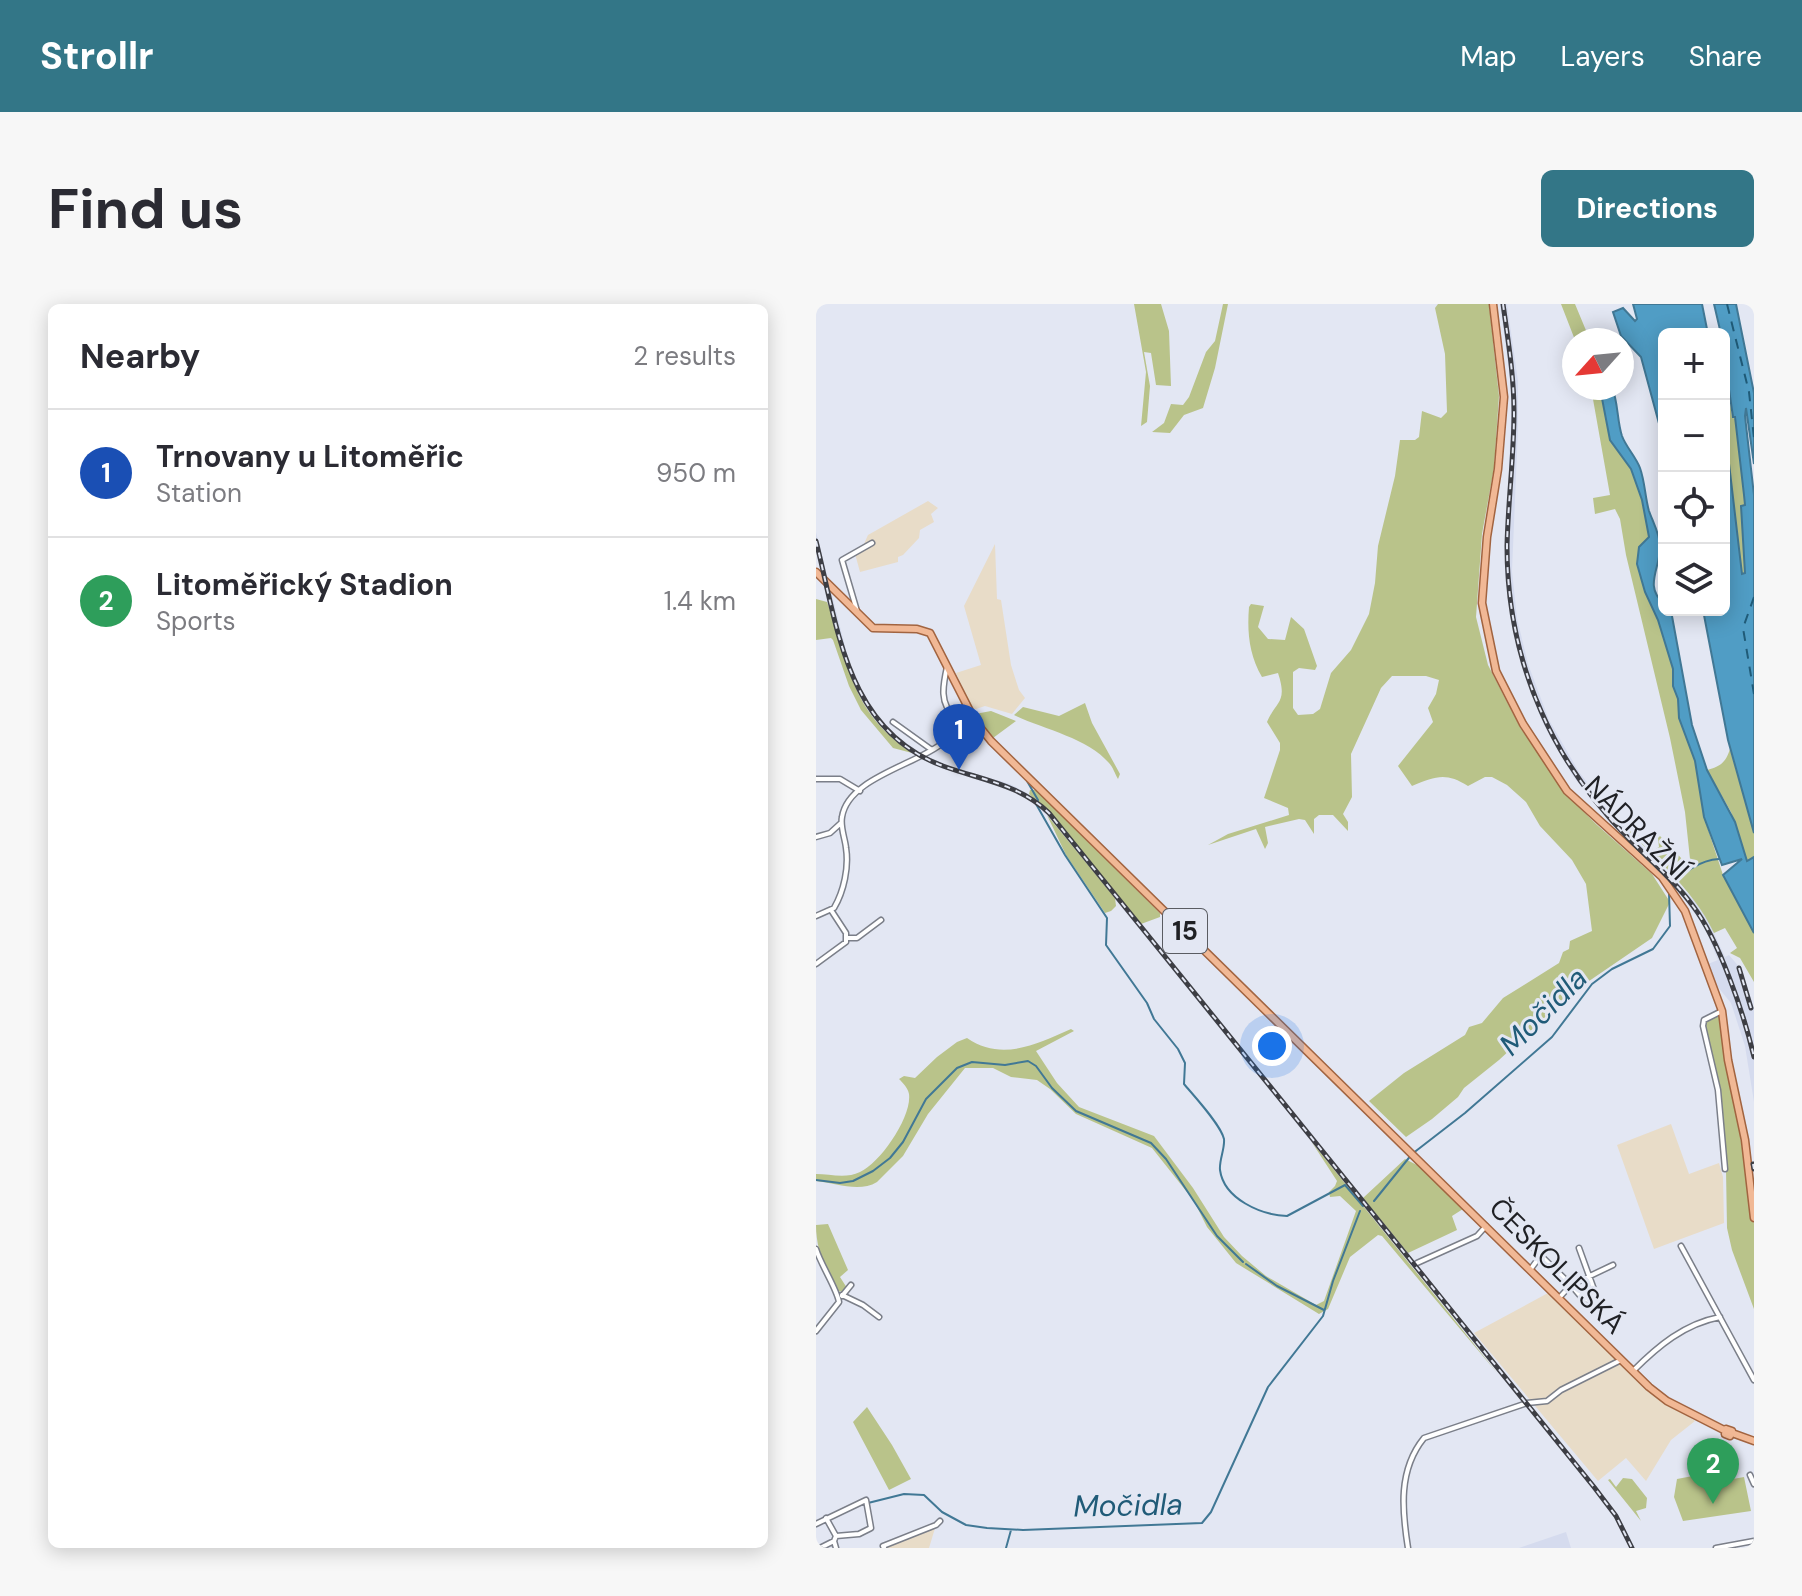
<!DOCTYPE html>
<html lang="en">
<head>
<meta charset="utf-8">
<style>
	:root { --surface:#fff; --page:#f7f7f7; --text:#2b2b33; --muted:#7c7c81; --line:#e1e1e2; --accent:#337687 }
	body { margin:0; font-family:"DM Sans",sans-serif; background:var(--page); color:var(--text) }
	.controls { position:absolute; right:24px; top:24px; display:grid; overflow:hidden; border-radius:12px; box-shadow:0 4px 20px #0003 }
	.controls button { width:72px; height:72px; display:grid; place-items:center; padding:0; border:0; border-bottom:2px solid var(--line); background:var(--surface); color:var(--text); font:40px sans-serif }
	.compass { position:absolute; left:746px; top:24px; width:72px; height:72px; border-radius:50%; background:var(--surface); box-shadow:0 4px 20px #0003; rotate:243deg }
	.you { position:absolute; left:456px; top:742px; width:28px; height:28px; margin:-20px; border:6px solid #fff; border-radius:50%; background:#1a73e8; box-shadow:0 0 0 12px #1a73e833 }
	.badge { display:grid; place-items:center; width:52px; height:52px; border-radius:50%; background:var(--accent); color:#fff; font-size:26px; font-weight:700 }
	.pin { position:absolute; translate:-50% -66px; filter:drop-shadow(0 2px 4px #0008) }
	.pin::after { content:''; position:absolute; top:42px; width:28px; height:24px; background:inherit; clip-path:polygon(0 0,100% 0,50% 100%) }
	.list { margin:0; padding:0; list-style:none }
	h2 { display:flex; justify-content:space-between; align-items:center; height:104px; margin:0; padding:0 32px; font-size:34px }
	h2 small { font-size:26px; font-weight:400; color:var(--muted) }
	.list li { display:grid; grid-template-columns:52px 1fr auto; gap:24px; align-items:center; box-sizing:border-box; height:128px; padding:0 32px; border-top:2px solid var(--line) }
	.list b { display:block; font-size:30px; white-space:nowrap }
	.list p { margin:0; font-size:26px; white-space:nowrap; color:var(--muted) }
	.list em { font-size:26px; font-style:normal; color:var(--muted) }
	.icon { flex:none; width:44px; height:44px; fill:none; stroke:currentColor; stroke-width:2; stroke-linecap:round; stroke-linejoin:round }
	.map { position:relative; flex:none; width:938px; height:1244px; overflow:hidden; border-radius:12px }
	header { display:flex; align-items:center; gap:48px; box-sizing:border-box; height:112px; padding:0 40px; background:var(--accent); color:#fff }
	header strong { font-size:38px }
	nav { display:flex; gap:44px; margin-inline-start:auto; font-size:28px }
	.intro { display:flex; align-items:center; justify-content:space-between; box-sizing:border-box; height:192px; padding:0 48px }
	h1 { margin:0; font-size:56px }
	.button { padding:20px 36px; border-radius:12px; background:var(--accent); color:#fff; font-size:28px; font-weight:700 }
	main { display:flex; gap:48px; padding:0 48px }
	aside { flex:1; background:var(--surface); border-radius:12px; box-shadow:0 4px 20px #0003 }
	.map>svg:first-child { display:block }
	.industrial { fill:#e8dcc8 }
	.built { fill:#d5dbee }
	.green { fill:#b9c38a }
	.water { fill:#509dc5; stroke:#417895; stroke-width:2 }
	.lines { fill:none; stroke-linecap:round; stroke-linejoin:round }
	.stream { stroke:#417895; stroke-width:2 }
	.ferry { stroke:#205b78; stroke-width:2; stroke-dasharray:10 8; stroke-linecap:butt }
	.minor-casing { stroke:#7b7f89; stroke-width:7 }
	.major-casing { stroke:#a26440; stroke-width:9 }
	.minor { stroke:#fff; stroke-width:4 }
	.major { stroke:#f1b895; stroke-width:6 }
	.rail-casing { stroke:#3d3e44; stroke-width:5 }
	.rail { stroke:#e3e7f3; stroke-width:2; stroke-dasharray:6; stroke-linecap:butt }
	.labels { text-anchor:middle; dominant-baseline:central; stroke-width:6; stroke-linejoin:round; paint-order:stroke }
	.shield { fill:#e3e7f3; stroke:#5a5c62; stroke-width:2 }
	.shield-label { font-size:26px; font-weight:bold; fill:#1f2024 }
	.street-label { font-size:28px; fill:#1f2024; stroke:#e3e7f3 }
	.water-label { font-size:30px; font-style:italic; fill:#205b78; stroke:#e3e7f3 }
</style>
</head>
<body>
<header>
<strong>Strollr</strong>
<nav><a>Map</a><a>Layers</a><a>Share</a></nav>
</header>
<div class="intro"><h1>Find us</h1><a class="button">Directions</a></div>
<main>
<aside>
<h2>Nearby<small>2 results</small></h2>
<ul class="list">
<li><span class="badge" style="background:#1a4fb4">1</span><div><b>Trnovany u Litoměřic</b><p>Station</p></div><em>950 m</em></li>
<li><span class="badge" style="background:#2e9e5b">2</span><div><b>Litoměřický Stadion</b><p>Sports</p></div><em>1.4 km</em></li>
</ul>
</aside>
<div class="map">
<svg width="938" height="1244" viewBox="0 0 938 1244">
	<rect width="100%" height="100%" fill="#e3e7f3"/>
	<path class="industrial" d="M112 197 122 204 115 210 118 218 104 226 103 234 87 251 82 253V258L44 268 38 246 48 240 52 231Z
		M179 240 181 295 185 296 195 361 203 386 209 394 196 410 169 402 157 406 140 369 165 361 148 302Z
		M855 820 873 870 903 859 907 873 908 919 838 945 801 841Z
		M732 989 839 1091 879 1117 855 1136 830 1177 810 1154 782 1177 658 1029Z
		M120 1221 113 1244H68L93 1231Z"/>
	<path class="built" d="M684 0H691L702 77V124L696 267 701 314 712 360 733 416 763 468 800 515 879 597 892 616 909 653 913 651 925 665 938 704V798L929 742 915 699 901 682 892 660 902 656 888 622 866 592 795 520 757 472 727 419 706 362 695 315 689 267 696 89Z
		M0 228 34 362 42 382 58 408 76 429 106 450 130 461 194 480 216 492 234 508 780 1182 802 1211 819 1244H814L798 1213 777 1185 231 511 213 496 193 484 129 465 103 454 73 432 54 411 38 383 30 363 0 246Z
		M750 1228 755 1244H703Z"/>
	<path class="green" d="M318 0H345L353 27 355 82 340 81 335 49 328 48 334 82 331 118 325 122 330 68Z
		M407 0H412L399 64 387 104 368 111 354 129 336 128 348 119 355 100 367 101 373 93 390 48 399 37Z
		M622 0H673L683 92 678 164 666 230 660 313 672 361 705 425 731 459 745 485 780 520 836 570 854 598 836 634 757 688 683 756 648 784 642 793 616 815 590 833 553 797 588 769 649 731 653 723 666 719 687 694 743 659 747 648 753 645 754 637 776 627 770 580 756 556 724 522 710 498 691 481 676 473H669L652 482C630 468 620 472 596 482L582 462 617 418 612 404 620 390 623 376 610 372H576L565 384 535 450 536 493 527 510 532 518V527L517 511H503L498 515V530L489 516 483 515 449 523 452 539 449 545 440 525 392 541 412 530 473 511 472 504 448 494 464 446V439L451 418C460 397 472 399 462 369L446 373C433 351 431 328 433 303L435 300 448 302 442 323 452 335 469 336 475 313 488 325 501 362 499 366 483 364 477 368V404L482 411 497 410 504 405 515 369 535 346 553 310 559 279 562 242 579 172 584 136H599L603 133 606 107 625 114 631 108 629 50 619 4Z
		M745 0H759L774 36H759Z
		M908 51 916 113 919 115 929 201 925 202 929 269 926 271 908 117Z
		M775 84H784L794 136 815 165 826 196 833 233 821 260 829 288 842 316 857 365V382L862 395 863 414 879 457 888 513 907 571 938 629V678L924 654 914 649 921 644 909 624 898 629C877 584 835 550 800 515L792 503 838 546 843 543 842 534 844 532 867 556 874 555 869 508 854 434 810 251 804 215 799 205 779 210 777 194 794 191Z
		M0 295 11 298C35 363 33 406 96 449L77 444 45 406 33 382 17 336 15 334 0 336Z
		M269 399 276 419 304 470 302 475C299 470 297 463 293 459 272 434 227 425 198 411L207 403 243 412Z
		M175 407 200 417 177 434 159 410Z
		M914 445 938 529V553L933 557 930 555 915 508 891 466C904 463 910 458 914 445Z
		M214 486H220L344 609V613L325 620 240 515 213 490Z
		M231 511 299 594 300 602 295 607 289 609 250 551Z
		M905 710 938 920V1005L916 946 911 924 910 865 904 786 888 722 889 717Z
		M255 725 258 727 220 747 241 779 263 803 338 832 377 884 408 933 426 952 450 972 500 1001 508 997 540 907 524 892 514 893 513 888 519 882 521 877 495 837 682 1070 566 932 562 931 534 953 512 1005 503 1010 420 959 391 923 378 897 336 844 260 810 234 785 221 776 195 773 177 764H149L112 810 87 852 61 878C43 889 20 879 0 877V870C14 870 30 875 44 868 64 859 96 813 93 790 92 784 87 779 83 775L88 772 99 774 121 753 141 738 151 734C186 758 221 740 255 725Z
		M589 855 601 861 647 905 636 912 641 926 592 949 547 894Z
		M12 920 32 966 24 973 31 984 25 992V987L22 988C10 966 0 947 0 921Z
		M51 1103 76 1141 95 1175 73 1186 37 1118Z
		M882 1171 884 1181 928 1173 935 1207 867 1217 858 1193 861 1175Z
		M807 1174 816 1175 831 1194 830 1204 820 1207 825 1217 792 1176 794 1175 800 1183Z"/>
	<path class="water" d="M817 0H886L892 30H848V138L825 53 805 32 797 8 807 4 819 17 821 15Z
		M898 0H920L938 89V160L930 104 929 112 938 191V529L912 436 887 306H908V117L926 270 929 269 925 202 929 201 928 191 919 113H917L908 51V30H905Z
		M784 84H796C802 96 801 117 806 132 810 143 820 153 824 164 829 178 829 193 833 207 837 218 844 231 844 242 845 263 827 283 848 299V306H854L856 312 876 421 891 466 919 518 931 557 938 553V629L907 571 926 555 906 561 888 513 879 457 863 414 862 395 857 382V365L842 316 829 288 821 260 823 243 833 233 826 196 815 165 794 136Z"/>
	<g class="lines">
		<path class="stream" d="M211 477 222 496 220 500 249 551 291 614 290 641 331 699 338 715 362 745 369 759 368 780C378 792 405 821 408 835 409 845 403 856 404 866 408 895 445 911 471 912L529 881 547 902
			M854 583C866 569 884 556 903 555
			M0 876 24 879 37 877 57 867 74 854 87 838 110 795 141 764 156 758 189 761 212 757 220 762 236 784 260 807 335 839 350 855 401 932 427 958
			M558 897 596 850 649 809 736 733 776 680 796 665 837 645 854 622 853 589
			M430 960 461 982 508 1006
			M52 1199 88 1190 108 1191 126 1208 150 1221 171 1224 207 1226 386 1219 395 1208 452 1083 507 1012 517 977 544 907
			M190 1244 195 1226"/>
		<path class="ferry" d="M911 0 933 88 938 134
			M938 293 927 324 938 390"/>
		<g class="minor-casing">
			<path id="minor" d="M41 307 26 256 56 239
				M131 363C127 381 123 400 139 413
				M77 418 116 446
				M0 475H24L44 487
				M0 533 14 529 25 519
				M0 612 18 604C28 587 33 563 30 544 29 534 24 523 26 513 32 473 104 460 129 437 140 425 135 412 151 400
				M31 634H41L65 616
				M0 660 30 638V629L15 606
				M906 707 888 716 887 722 902 786 909 865
				M865 942 938 1076
				M716 943 751 977
				M0 945C5 961 21 985 23 998L0 1027
				M601 959 661 932 670 922
				M714 966 725 951
				M755 981 766 994 772 996 780 991 763 944
				M26 991 47 1001 63 1013
				M26 992 35 981
				M743 994 755 981 797 961
				M817 1067C842 1042 868 1020 904 1013
				M934 1171 938 1180
				M10 1214 20 1232
				M0 1220 50 1196 55 1224 43 1230 20 1232 18 1237 20 1244
				M4 1244 18 1237
				M68 1244 67 1242 120 1221 124 1217
				M592 1244C586 1206 582 1166 608 1134L711 1099 731 1097 745 1086 805 1056
				M900 1244 938 1237"/>
		</g>
		<g class="major-casing">
			<path id="major" d="M677 0 688 93 682 165 671 233 666 299 680 367 707 420 751 487 846 573 869 607 906 707 912 756 929 836 938 914
				M0 268 57 324 101 325 114 329 159 417 175 437 833 1083 851 1097 908 1126
				M910 1125 916 1127 914 1132 909 1130Z
				M916 1129 938 1137"/>
		</g>
		<use href="#minor" class="minor"/>
		<use href="#major" class="major"/>
		<g class="rail-casing">
			<path id="rail" d="M687 0C692 36 698 72 698 108 698 153 692 197 691 242 691 298 702 355 725 407 746 456 777 498 814 536 835 557 859 577 877 602 903 636 928 710 938 753
				M0 237C22 324 30 426 127 462 165 476 203 480 233 509L778 1183 800 1212 816 1244
				M923 664 935 704
				M937 860 938 865"/>
		</g>
		<use href="#rail" class="rail"/>
	</g>
	<g class="labels">
		<rect class="shield" x="347" y="605" width="44" height="44" rx="6"/>
		<g class="shield-label">
			<text x="369" y="627">15</text>
		</g>
		<g class="street-label">
			<text transform="translate(821 524) rotate(45)">NÁDRAŽNÍ</text>
			<text transform="translate(741 962) rotate(45)">ČESKOLIPSKÁ</text>
		</g>
		<g class="water-label">
			<text transform="translate(727 707) rotate(-45)">Močidla</text>
			<text transform="translate(312 1201) rotate(-1)">Močidla</text>
		</g>
	</g>
</svg>
<div class="controls">
<button>+</button>
<button>−</button>
<button><svg class="icon" aria-label="locate" viewBox="0 0 24 24"><circle cx="12" cy="12" r="6"/><path d="M12 2v4M12 18v4M2 12h4M18 12h4"/></svg></button>
<button><svg class="icon" aria-label="layers" viewBox="0 0 24 24"><path d="M12 4l9 5-9 5-9-5zM3 14l9 5 9-5"/></svg></button>
</div>
<svg class="compass" viewBox="-18 -18 36 36"><path d="M0-13l5 13h-10z" fill="#e53935"/><path d="M0 13l5-13h-10z" fill="#7c7c81"/></svg>
<div class="you"></div>
<div class="pin badge" style="left:143px;top:466px;background:#1a4fb4">1</div>
<div class="pin badge" style="left:897px;top:1200px;background:#2e9e5b">2</div>
</div>
</main>
</body>
</html>
